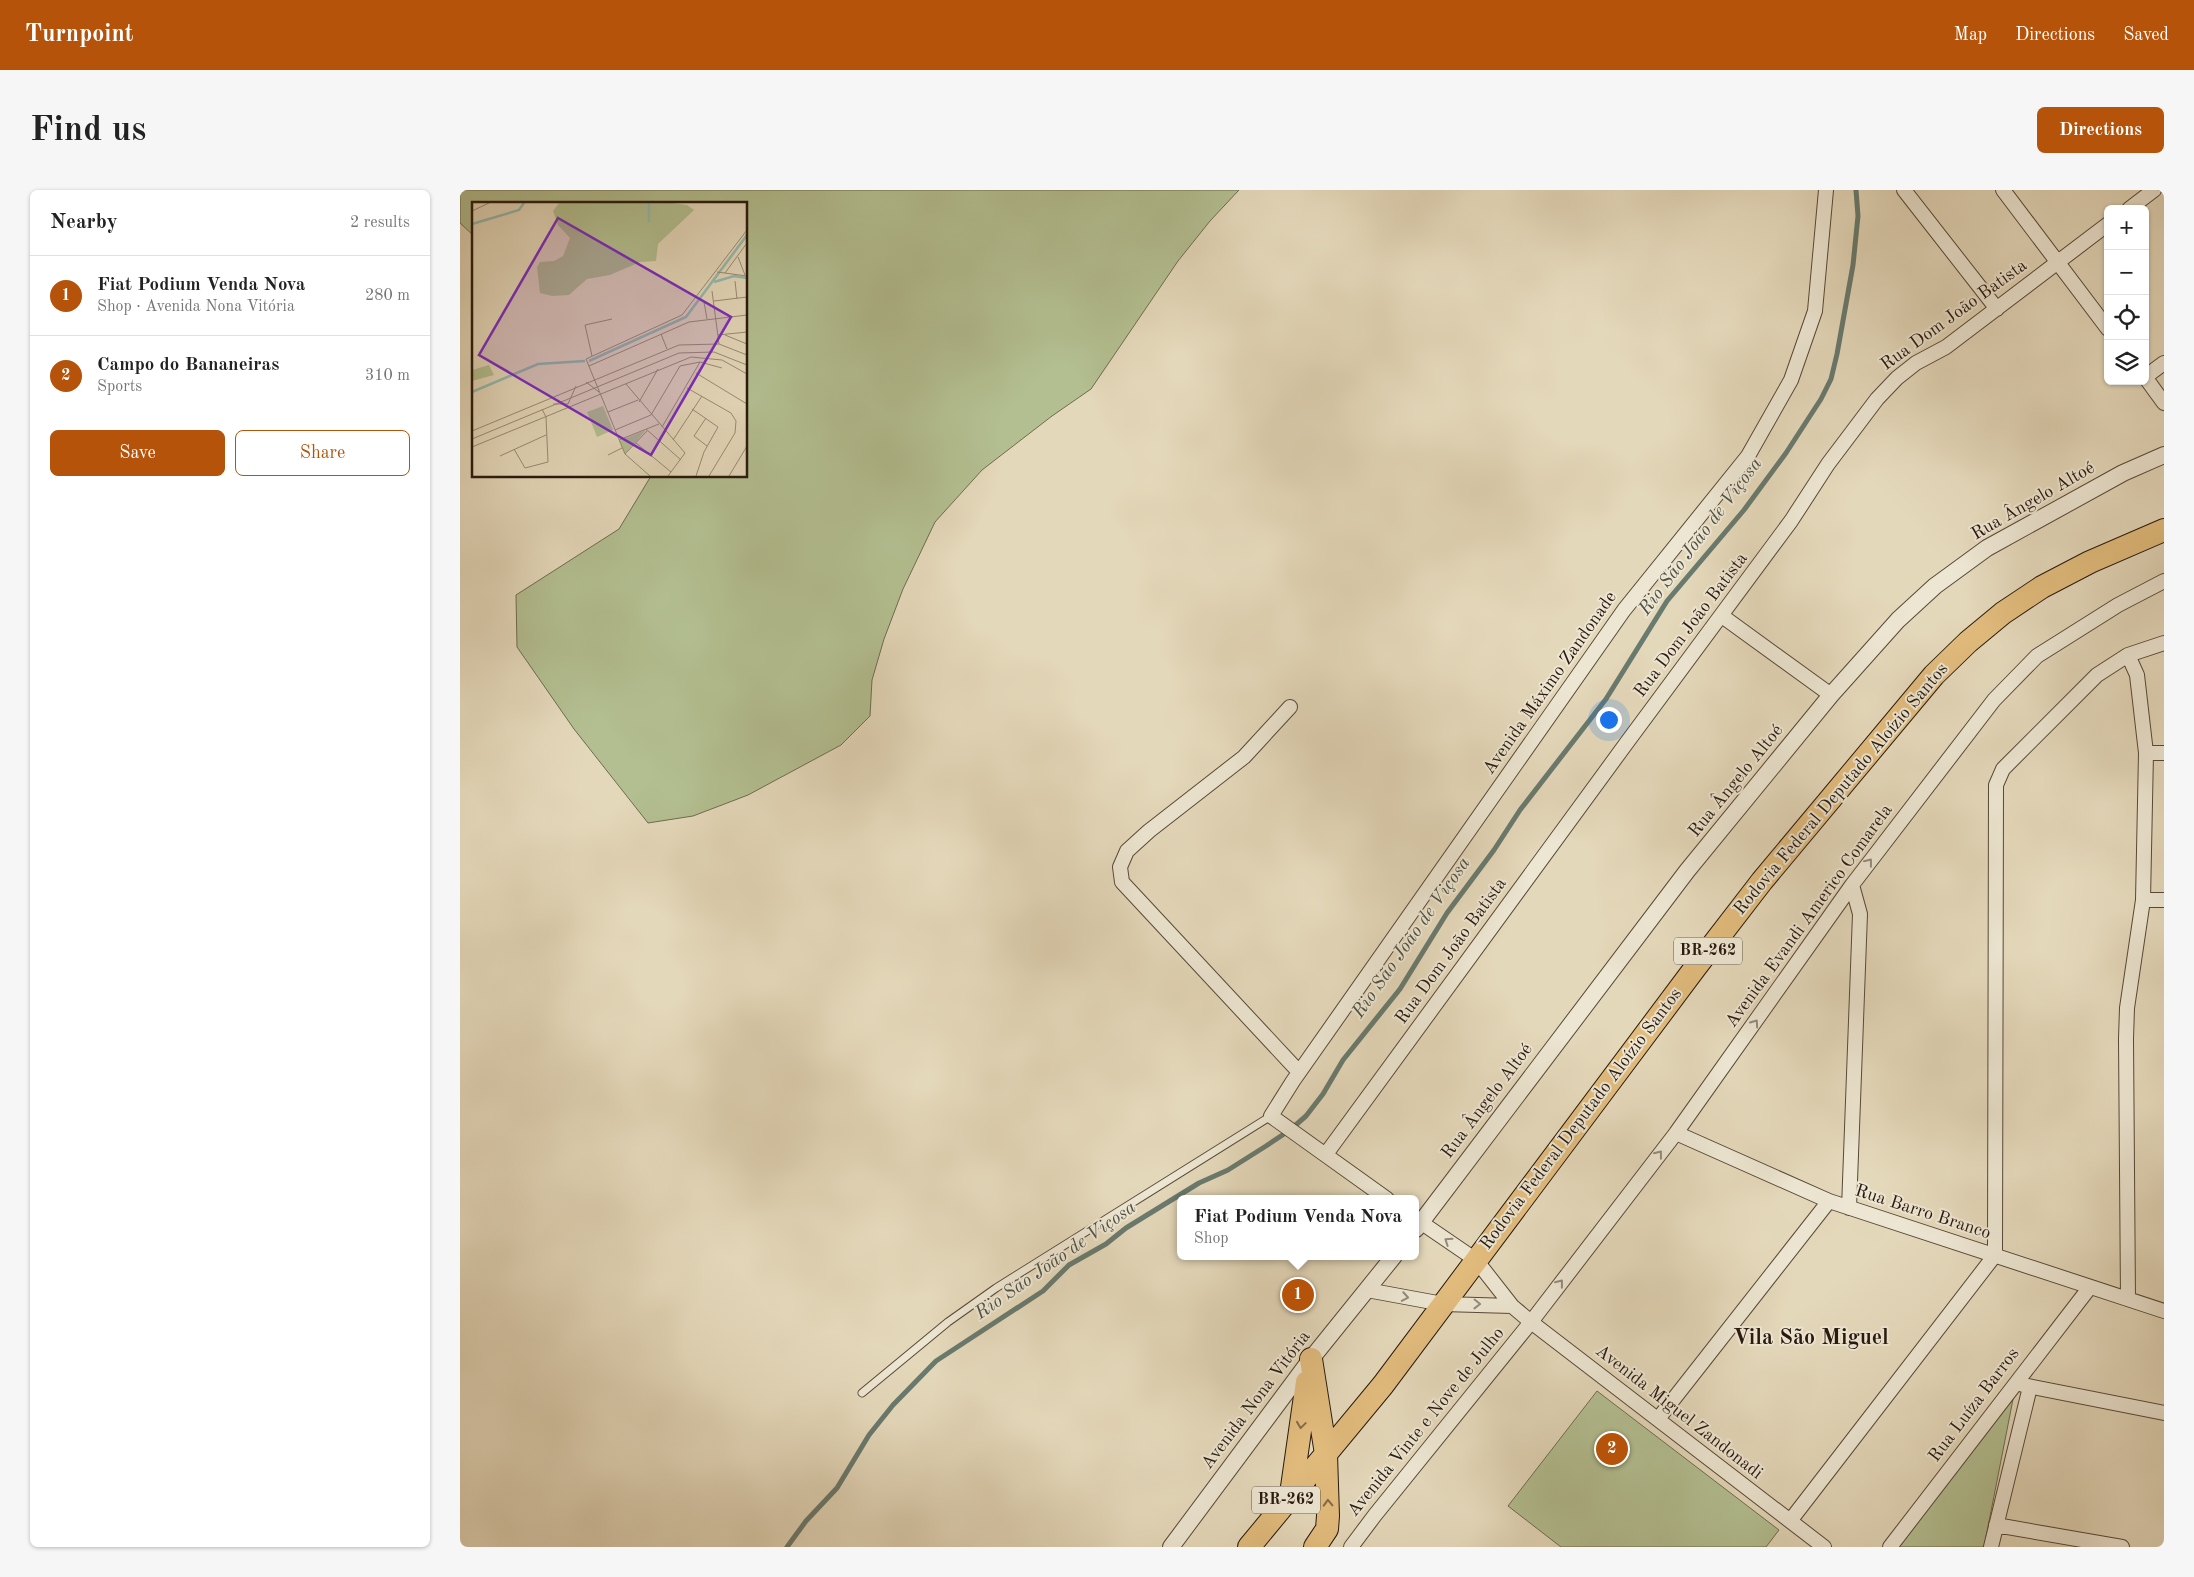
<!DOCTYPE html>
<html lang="en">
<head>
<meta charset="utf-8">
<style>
	:root { --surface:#fff; --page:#f6f6f6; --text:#222; --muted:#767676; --line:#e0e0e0; --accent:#b45309 }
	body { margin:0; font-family:"Old Standard TT",serif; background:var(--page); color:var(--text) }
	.controls { position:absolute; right:15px; top:15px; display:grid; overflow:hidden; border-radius:8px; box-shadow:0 1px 4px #0004 }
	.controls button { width:45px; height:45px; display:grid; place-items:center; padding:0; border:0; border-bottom:1px solid var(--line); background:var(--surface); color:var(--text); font:25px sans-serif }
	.you { position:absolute; left:1148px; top:529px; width:18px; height:18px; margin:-12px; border:4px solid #fff; border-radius:50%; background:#1a73e8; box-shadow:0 0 0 8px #1a73e833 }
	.badge { display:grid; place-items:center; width:32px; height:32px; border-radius:50%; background:var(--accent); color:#fff; font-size:16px; font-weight:700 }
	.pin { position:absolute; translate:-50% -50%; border:2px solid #fff; box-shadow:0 1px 5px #0006 }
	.popup { position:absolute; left:717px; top:1005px; width:242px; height:65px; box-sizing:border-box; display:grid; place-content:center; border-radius:8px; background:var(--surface); filter:drop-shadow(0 1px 4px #0005); font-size:16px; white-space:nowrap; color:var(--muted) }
	.popup b { font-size:19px; color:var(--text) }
	.popup::after { content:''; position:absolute; left:50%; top:100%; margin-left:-10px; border:10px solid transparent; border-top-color:var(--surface) }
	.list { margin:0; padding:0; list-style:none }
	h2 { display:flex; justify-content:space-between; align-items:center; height:65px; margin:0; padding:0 20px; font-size:21px }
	h2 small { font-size:16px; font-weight:400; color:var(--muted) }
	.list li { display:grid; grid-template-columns:32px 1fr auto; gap:15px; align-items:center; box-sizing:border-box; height:80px; padding:0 20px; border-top:1px solid var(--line) }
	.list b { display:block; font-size:19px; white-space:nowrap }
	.list p { margin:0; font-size:16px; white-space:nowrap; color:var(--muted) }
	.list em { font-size:16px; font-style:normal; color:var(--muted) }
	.actions { display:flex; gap:10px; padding:15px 20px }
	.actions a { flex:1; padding:11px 0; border:1px solid var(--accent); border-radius:8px; text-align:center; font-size:18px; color:var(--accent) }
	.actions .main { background:var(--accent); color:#fff }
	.icon { flex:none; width:28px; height:28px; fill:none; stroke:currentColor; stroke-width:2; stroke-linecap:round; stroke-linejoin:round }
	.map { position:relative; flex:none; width:1704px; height:1357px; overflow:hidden; border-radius:8px }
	header { display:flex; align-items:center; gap:30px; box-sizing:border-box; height:70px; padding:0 25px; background:var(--accent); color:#fff }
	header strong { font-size:24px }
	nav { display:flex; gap:28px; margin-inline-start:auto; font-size:18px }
	.intro { display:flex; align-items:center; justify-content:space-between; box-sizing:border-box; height:120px; padding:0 30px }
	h1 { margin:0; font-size:35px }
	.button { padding:12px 22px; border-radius:8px; background:var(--accent); color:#fff; font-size:18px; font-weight:700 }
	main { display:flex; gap:30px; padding:0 30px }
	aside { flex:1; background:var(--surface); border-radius:8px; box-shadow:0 1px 4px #0004 }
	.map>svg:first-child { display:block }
	.green { fill:#b3bf91; stroke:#6e6c50 }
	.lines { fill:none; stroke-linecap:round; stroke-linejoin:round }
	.stream { stroke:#697a6e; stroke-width:5 }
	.service-casing { stroke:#574939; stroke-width:9 }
	.minor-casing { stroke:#574939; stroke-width:16 }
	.tertiary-casing { stroke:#574939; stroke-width:18 }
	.trunk-casing { stroke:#28190e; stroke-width:24 }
	.service { stroke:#ede6d2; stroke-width:7 }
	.minor { stroke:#ede6d2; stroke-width:14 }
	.tertiary { stroke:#ede6d2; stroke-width:16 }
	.trunk { stroke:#e2bc7d; stroke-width:22 }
	.oneway { stroke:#948a7a }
	.oneway2 { stroke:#856a46 }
	.labels { text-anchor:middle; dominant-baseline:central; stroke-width:4; stroke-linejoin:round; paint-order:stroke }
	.shield { fill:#ede6d2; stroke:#635649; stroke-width:1 }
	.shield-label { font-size:16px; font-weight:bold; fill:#28190e }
	.street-label { font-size:18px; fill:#28190e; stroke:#ede6d2 }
	.water-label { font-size:19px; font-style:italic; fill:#4e5146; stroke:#ede6d2 }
	.district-label { font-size:22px; font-weight:bold; fill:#28190e; stroke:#ede6d2 }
	.inset-river { fill:none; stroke:#95baae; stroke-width:2.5 }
	.inset-road { fill:none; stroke:#998c75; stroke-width:1 }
	.view { fill:#7b2cbf; fill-opacity:0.15; stroke:#7b2cbf; stroke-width:2.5 }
	.inset-edge { fill:none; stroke:#28190e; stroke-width:2.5 }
</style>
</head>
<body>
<header>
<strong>Turnpoint</strong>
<nav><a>Map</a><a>Directions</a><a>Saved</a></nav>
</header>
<div class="intro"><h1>Find us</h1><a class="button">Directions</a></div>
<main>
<aside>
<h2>Nearby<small>2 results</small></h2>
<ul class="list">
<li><span class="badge">1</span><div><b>Fiat Podium Venda Nova</b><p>Shop · Avenida Nona Vitória</p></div><em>280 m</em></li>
<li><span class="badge">2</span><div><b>Campo do Bananeiras</b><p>Sports</p></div><em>310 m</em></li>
</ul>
<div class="actions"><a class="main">Save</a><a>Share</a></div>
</aside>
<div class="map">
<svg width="1704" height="1357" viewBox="0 0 1704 1357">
	<rect width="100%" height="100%" fill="#e4d8ba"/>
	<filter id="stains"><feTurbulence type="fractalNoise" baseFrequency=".004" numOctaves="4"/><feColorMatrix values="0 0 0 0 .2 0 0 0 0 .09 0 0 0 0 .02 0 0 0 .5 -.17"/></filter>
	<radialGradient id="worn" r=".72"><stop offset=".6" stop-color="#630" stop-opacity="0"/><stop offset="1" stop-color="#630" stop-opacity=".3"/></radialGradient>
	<path class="green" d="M0 0H779L750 31 718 71 631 199 592 226 522 280 475 332 443 399 424 449 412 490 410 526 381 555 288 605 233 626 188 633 114 539 57 457 56 405 159 339 191 286H286V14H14V46L0 33Z
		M1556 1194 1524 1357H1433Z
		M1137 1201 1319 1340 1306 1357H1101L1048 1316Z"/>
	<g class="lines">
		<path class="stream" d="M327 1357 346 1331 377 1298 409 1245 433 1215 476 1171 583 1101 609 1075 646 1054 666 1038 739 993 768 980 806 956 830 940 846 926 863 904 883 870 940 799 987 723 1034 660 1060 620 1146 509 1207 411 1284 320 1326 263 1361 209 1371 189 1377 164 1393 75 1398 26 1396 0"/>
		<g class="service-casing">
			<path id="service" d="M402 1203 488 1132 536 1098 811 926"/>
		</g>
		<g class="minor-casing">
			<path id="minor" d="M1444 0 1537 119
				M1543 0 1648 139
				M1669 19 1694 0
				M1685 187 1704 213
				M1685 187 1704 173
				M1262 426 1371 505
				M1668 465 1677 485 1686 563 1683 710 1667 818 1666 849 1668 1109
				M830 517 784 567 689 641 667 661 660 677 662 692 839 882
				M1686 563H1704
				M1683 710H1704
				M1216 943 1369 1011 1704 1121
				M866 964 1168 551 1331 331 1368 274 1417 209 1437 188 1456 173 1486 157 1648 34
				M927 1009 811 926 833 891 1164 420 1288 266 1331 190 1355 121 1366 0
				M1389 1018 1400 724 1392 695
				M956 1029 1016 1070 1052 1116 1071 1132 1364 1357
				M907 1100 983 1114 1052 1116
				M1563 1195 1704 1223
				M1198 1229 1369 1011
				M1330 1331 1535 1065 1536 595 1543 579 1637 485 1668 465 1704 453
				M1536 1335 1662 1357
				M891 1357 915 1325 1071 1132 1216 943 1392 695 1534 510 1577 466 1658 415 1704 391
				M1430 1357 1630 1097
				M1531 1357 1570 1197"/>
		</g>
		<g class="tertiary-casing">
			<path id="tertiary" d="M956 1039 1227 681 1371 505 1438 430 1475 396 1527 358 1663 283 1704 265
				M711 1357 851 1169 934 1066"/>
		</g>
		<g class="trunk-casing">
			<path id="trunk" d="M851 1169 866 1264 868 1326 867 1339 855 1357
				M831 1304 847 1192
				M789 1357 923 1195 1235 778 1302 691 1474 485 1508 452 1543 423 1582 397 1630 372 1704 340"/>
		</g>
		<use href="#service" class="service"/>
		<use href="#minor" class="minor"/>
		<use href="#tertiary" class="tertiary"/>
		<use href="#trunk" class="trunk"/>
	</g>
	<defs><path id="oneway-chevron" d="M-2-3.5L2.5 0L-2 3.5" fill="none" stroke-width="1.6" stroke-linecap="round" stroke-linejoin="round" transform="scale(1.25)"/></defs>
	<g class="oneway">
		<use href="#oneway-chevron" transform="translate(1409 672) rotate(-52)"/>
		<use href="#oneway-chevron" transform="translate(1295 833) rotate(-55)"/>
		<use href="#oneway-chevron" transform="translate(1199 964) rotate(-52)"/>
		<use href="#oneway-chevron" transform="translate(988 1051) rotate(-146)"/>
		<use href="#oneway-chevron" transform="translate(1100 1093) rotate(-52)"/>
		<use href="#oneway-chevron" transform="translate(945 1107) rotate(10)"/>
		<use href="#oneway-chevron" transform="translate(1017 1114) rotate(1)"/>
	</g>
	<g class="oneway2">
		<use href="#oneway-chevron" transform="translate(841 1235) rotate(98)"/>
		<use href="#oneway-chevron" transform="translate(868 1313) rotate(-92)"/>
	</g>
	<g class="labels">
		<g class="shield">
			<rect x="1214" y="747.5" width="68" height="27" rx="4"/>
			<rect x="792" y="1296.5" width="68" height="27" rx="4"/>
		</g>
		<g class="shield-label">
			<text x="1248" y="761">BR-262</text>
			<text x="826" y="1310">BR-262</text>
		</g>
		<g class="street-label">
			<text transform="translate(1494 125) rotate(-36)">Rua Dom João Batista</text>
			<text transform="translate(1573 311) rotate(-30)">Rua Ângelo Altoé</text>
			<text transform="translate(1231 435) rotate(-53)">Rua Dom João Batista</text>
			<text transform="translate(1090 493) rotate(-55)">Avenida Máximo Zandonade</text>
			<text transform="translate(1276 591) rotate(-51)">Rua Ângelo Altoé</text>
			<text transform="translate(1381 599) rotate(-50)">Rodovia Federal Deputado Aloízio Santos</text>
			<text transform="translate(1349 726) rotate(-54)">Avenida Evandi Americo Comarela</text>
			<text transform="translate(991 761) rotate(-54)">Rua Dom João Batista</text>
			<text transform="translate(1027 911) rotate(-53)">Rua Ângelo Altoé</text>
			<text transform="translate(1121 929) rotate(-53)">Rodovia Federal Deputado Aloízio Santos</text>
			<text transform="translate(1463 1022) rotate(18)">Rua Barro Branco</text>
			<text transform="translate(796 1210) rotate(-53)">Avenida Nona Vitória</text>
			<text transform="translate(1514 1215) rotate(-53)">Rua Luíza Barros</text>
			<text transform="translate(1219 1222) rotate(38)">Avenida Miguel Zandonadi</text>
			<text transform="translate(966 1232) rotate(-51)">Avenida Vinte e Nove de Julho</text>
		</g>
		<g class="water-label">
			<text transform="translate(1241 347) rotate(-53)">Rio São João de Viçosa</text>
			<text transform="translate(952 748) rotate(-55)">Rio São João de Viçosa</text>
			<text transform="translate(596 1071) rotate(-35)">Rio São João de Viçosa</text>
		</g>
		<g class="district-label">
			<text x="1351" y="1148">Vila São Miguel</text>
		</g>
	</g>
	<g transform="translate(12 12)">
		<rect width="275" height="275" fill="#e4d8ba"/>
		<path d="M87 1H201L215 3 222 8 186 42 184 59 168 60 138 73 115 77 97 93 80 94 68 91 65 65 68 60 82 59 91 54 98 36 86 23 81 9ZM17 163 22 173 0 179V168ZM131 204 141 228 125 235 115 210ZM174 228 153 252 147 239Z" fill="#b3bf91"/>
		<path class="inset-river" d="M177 1V20M0 22 47 8 52 1M242 80 262 74 275 76M117 159 214 115 275 33M0 190 66 162 113 159"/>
		<path class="inset-road" d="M0 9 17 1M266 55 273 73M245 70 275 74M253 71 275 41M263 79 265 97M240 89 247 142M242 99 275 95M232 100 235 117M189 132 195 147M246 133 275 130M253 133 275 142M120 154 113 123 140 117M117 164 217 120 275 113M224 171 275 202M114 180 127 190M154 182 213 251 196 274M215 186 259 211 264 219 263 231 237 274M167 200 186 167M81 202H96L104 184M220 207 246 225 232 250 224 274M136 210 166 198M234 216 222 234 235 244M190 225 228 160M174 227 209 258M143 228 179 213 208 164 228 160 250 166M0 229 207 143 247 142 275 153M0 237 207 151 242 150 275 163M147 238 187 222M201 238 230 194M164 241 199 270M0 245 219 155 250 158 275 172M42 247 53 266 76 260 74 215 70 207M153 252 175 229M136 253 150 246M28 254 74 233M178 274 153 252 114 157 210 113 275 28M257 274 275 244"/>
		<path class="view" d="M86 16 259 115 179 253 7 153Z"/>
		<rect width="275" height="275" class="inset-edge"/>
	</g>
	<rect width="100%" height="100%" filter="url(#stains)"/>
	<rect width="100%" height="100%" fill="url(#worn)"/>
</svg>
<div class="controls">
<button>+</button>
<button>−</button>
<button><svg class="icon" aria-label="locate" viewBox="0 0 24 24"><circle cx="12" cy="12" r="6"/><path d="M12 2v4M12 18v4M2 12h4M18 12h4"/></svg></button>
<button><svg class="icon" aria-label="layers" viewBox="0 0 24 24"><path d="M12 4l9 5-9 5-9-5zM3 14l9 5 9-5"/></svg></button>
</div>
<div class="you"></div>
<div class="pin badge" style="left:838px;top:1105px">1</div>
<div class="popup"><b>Fiat Podium Venda Nova</b>Shop</div>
<div class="pin badge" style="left:1152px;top:1259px">2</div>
</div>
</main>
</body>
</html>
